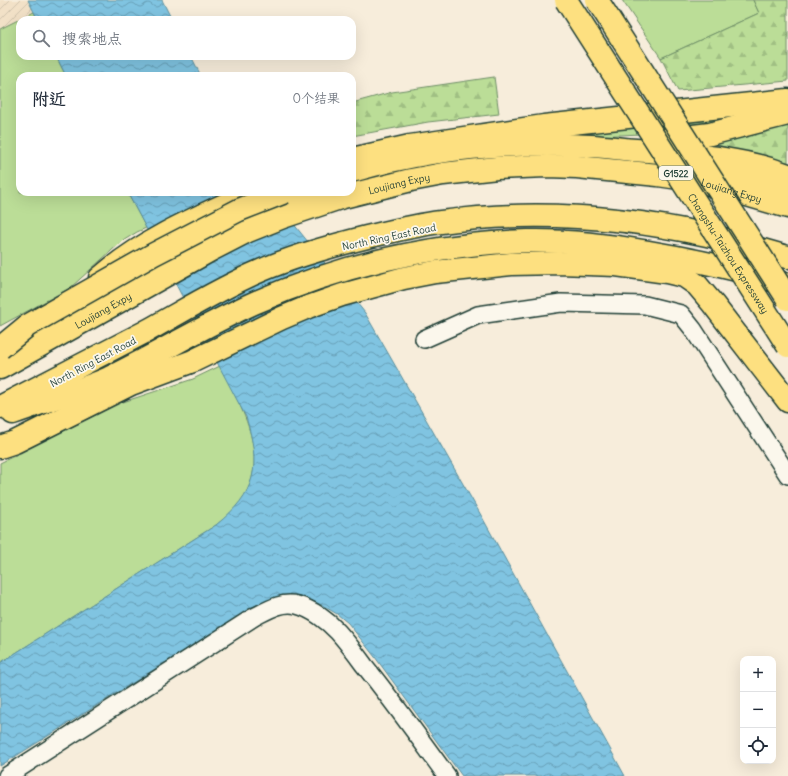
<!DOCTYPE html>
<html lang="zh">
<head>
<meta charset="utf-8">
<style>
	:root { --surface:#fff; --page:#f2f2f3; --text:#1f2937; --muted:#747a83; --line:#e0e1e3 }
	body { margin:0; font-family:Delius,"LXGW WenKai TC",sans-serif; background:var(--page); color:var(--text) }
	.controls { position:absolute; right:12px; bottom:12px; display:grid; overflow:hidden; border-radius:8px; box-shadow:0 4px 16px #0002 }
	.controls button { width:36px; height:36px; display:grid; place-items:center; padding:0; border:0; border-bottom:1px solid var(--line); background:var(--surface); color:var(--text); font:20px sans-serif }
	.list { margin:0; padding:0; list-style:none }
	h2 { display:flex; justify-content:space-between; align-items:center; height:52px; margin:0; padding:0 16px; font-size:17px }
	h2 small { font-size:13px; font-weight:400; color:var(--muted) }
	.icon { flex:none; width:22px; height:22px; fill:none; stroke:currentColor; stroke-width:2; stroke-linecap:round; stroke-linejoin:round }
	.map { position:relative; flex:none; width:788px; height:776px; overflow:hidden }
	.search { position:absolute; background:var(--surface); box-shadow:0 4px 16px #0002; left:16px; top:16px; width:340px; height:44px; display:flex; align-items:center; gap:10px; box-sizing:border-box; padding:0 14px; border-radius:12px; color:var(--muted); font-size:15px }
	.panel { position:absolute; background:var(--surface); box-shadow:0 4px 16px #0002; left:16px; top:72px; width:340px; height:124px; border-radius:12px }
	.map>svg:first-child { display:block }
	.industrial { fill:url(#industrial-furrows) }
	.green { fill:#bbdd97; stroke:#6d8d66 }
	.forest { fill:url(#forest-firs); stroke:#6d8d66 }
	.water { fill:url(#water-waves); stroke:#598e9c }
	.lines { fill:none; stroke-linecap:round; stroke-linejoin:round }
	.street-casing { stroke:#1f3d34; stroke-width:20 }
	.primary-casing { stroke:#1f3d34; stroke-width:25 }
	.highway-casing { stroke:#1f3d34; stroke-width:25 }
	.street { stroke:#fbf7ec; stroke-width:17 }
	.primary { stroke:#fde080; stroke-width:22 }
	.highway { stroke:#fde080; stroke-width:22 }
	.highway-bridge-casing { stroke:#1f3d34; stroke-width:25; stroke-linecap:butt }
	.highway-bridge { stroke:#fde080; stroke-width:22 }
	.labels { text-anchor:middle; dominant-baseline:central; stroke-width:3.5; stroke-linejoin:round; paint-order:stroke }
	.shield { fill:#fbf7ec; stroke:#61756b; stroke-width:1 }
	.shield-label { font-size:9px; font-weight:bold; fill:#1f3d34 }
	.street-label { font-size:10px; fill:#1f3d34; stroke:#fbf7ec }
</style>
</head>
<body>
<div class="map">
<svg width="788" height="776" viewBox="0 0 788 776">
	<defs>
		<pattern id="industrial-furrows" width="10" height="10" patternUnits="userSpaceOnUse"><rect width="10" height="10" fill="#f2e1c7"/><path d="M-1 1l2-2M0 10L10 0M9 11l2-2" fill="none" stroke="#cfc2ac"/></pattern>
		<pattern id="forest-firs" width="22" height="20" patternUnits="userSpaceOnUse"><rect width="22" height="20" fill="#bbdd97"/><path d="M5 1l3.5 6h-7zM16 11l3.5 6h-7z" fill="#a0bf83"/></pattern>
		<pattern id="water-waves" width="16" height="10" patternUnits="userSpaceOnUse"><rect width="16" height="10" fill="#80c4e1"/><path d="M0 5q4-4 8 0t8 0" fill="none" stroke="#68a0b7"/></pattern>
	</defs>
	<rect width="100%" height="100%" fill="#f7eddb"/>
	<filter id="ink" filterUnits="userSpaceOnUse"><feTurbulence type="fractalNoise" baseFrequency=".025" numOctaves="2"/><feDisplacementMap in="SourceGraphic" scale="8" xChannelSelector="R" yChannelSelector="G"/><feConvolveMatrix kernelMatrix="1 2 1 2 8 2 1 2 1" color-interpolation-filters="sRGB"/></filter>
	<g filter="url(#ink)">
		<path class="industrial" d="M0 0H28L34 12 0 29Z"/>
		<path class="green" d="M622 0H753L759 13 661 58Z
			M34 12 38 20H20V56H56L66 76H20V192H127L146 228 137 232 121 242 70 288 0 326V29Z
			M788 106 687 132 597 136 523 133Z
			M220 366C242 408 274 461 238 505 232 513 224 519 216 525L0 663V463L117 404 193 379Z"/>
		<path class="forest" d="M753 0H788V81L678 91 661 58 759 13Z
			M494 77 499 114 428 122 352 136V103L392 92Z
			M788 120V165L714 144Z"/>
		<path class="water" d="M28 0H162L172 20H38Z
			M56 56H191L201 76H66Z
			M127 192H268L365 313 482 517 625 776H462L375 657 348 623 337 614 322 605 307 599 290 597 251 609 0 766V663L216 525C257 492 261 467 246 417Z"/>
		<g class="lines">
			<g class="street-casing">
				<path id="street" d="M424 339 478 315 561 303 645 305 681 314 693 329 788 475
					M7 776 254 617C268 610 282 601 297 605 312 609 328 621 338 632 347 642 356 654 364 665 393 701 420 739 447 776"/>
			</g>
			<g class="primary-casing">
				<path id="primary" d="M352 159 410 146 544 126 788 100
					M692 165H699L754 182 788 194
					M264 210 316 192
					M100 278C144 239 200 216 253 192
					M3 353 75 313 196 244
					M0 447 15 442 131 384 193 361 282 318 308 307 342 295 404 278 435 272 511 264 559 263 616 265 667 272 684 276 697 285 713 304 788 401"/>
			</g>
			<g class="highway-casing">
				<g id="highway">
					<path d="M668 139 710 134 788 114"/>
					<path d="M352 171C429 148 511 141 591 146 610 147 629 150 648 151 696 155 743 158 788 175"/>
					<path id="s1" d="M0 368 211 250 248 231 283 217 343 197 411 180 443 174 497 168 547 166 577 167 658 175 699 181 788 207"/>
					<path d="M0 407C48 382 97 357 145 332 183 311 220 288 260 271 294 256 331 246 367 237 392 231 416 225 441 222 529 210 621 216 707 235 735 241 761 250 788 257"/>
					<path d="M13 413C34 406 54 398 75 391 86 387 98 383 109 378 158 354 205 325 254 303 340 265 433 244 527 241 568 240 609 245 649 252 696 260 743 270 788 285"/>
				</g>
			</g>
			<use href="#street" class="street"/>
			<use href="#primary" class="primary"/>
			<use href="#highway" class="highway"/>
			<g class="highway-bridge-casing">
				<g id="highway-bridge">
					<path id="s2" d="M566 0 788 346"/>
					<path d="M597 0 788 299"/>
					<path d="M0 348 27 326 154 254 239 210 285 192"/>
				</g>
			</g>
			<use href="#highway-bridge" class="highway-bridge"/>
		</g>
	</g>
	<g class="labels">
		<rect class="shield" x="659" y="166" width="34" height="14" rx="3"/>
		<g class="shield-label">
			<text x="676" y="173">G1522</text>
		</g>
		<g class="street-label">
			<text stroke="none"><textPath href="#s1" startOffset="442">Loujiang Expy</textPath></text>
			<text stroke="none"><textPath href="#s1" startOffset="778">Loujiang Expy</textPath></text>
			<text transform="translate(389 237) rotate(-12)">North Ring East Road</text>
			<text stroke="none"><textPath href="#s2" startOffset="301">Changshu-Taizhou Expressway</textPath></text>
			<text stroke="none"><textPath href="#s1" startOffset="118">Loujiang Expy</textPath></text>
			<text transform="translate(93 362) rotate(-28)">North Ring East Road</text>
		</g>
	</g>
</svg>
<div class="controls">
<button>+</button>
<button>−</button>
<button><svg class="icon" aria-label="locate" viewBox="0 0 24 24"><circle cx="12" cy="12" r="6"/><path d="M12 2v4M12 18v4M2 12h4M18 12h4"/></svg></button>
</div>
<div class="search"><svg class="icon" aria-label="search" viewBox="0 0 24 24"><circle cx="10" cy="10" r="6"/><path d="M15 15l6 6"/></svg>搜索地点</div>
<section class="panel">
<h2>附近<small>0个结果</small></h2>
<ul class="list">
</ul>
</section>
</div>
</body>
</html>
